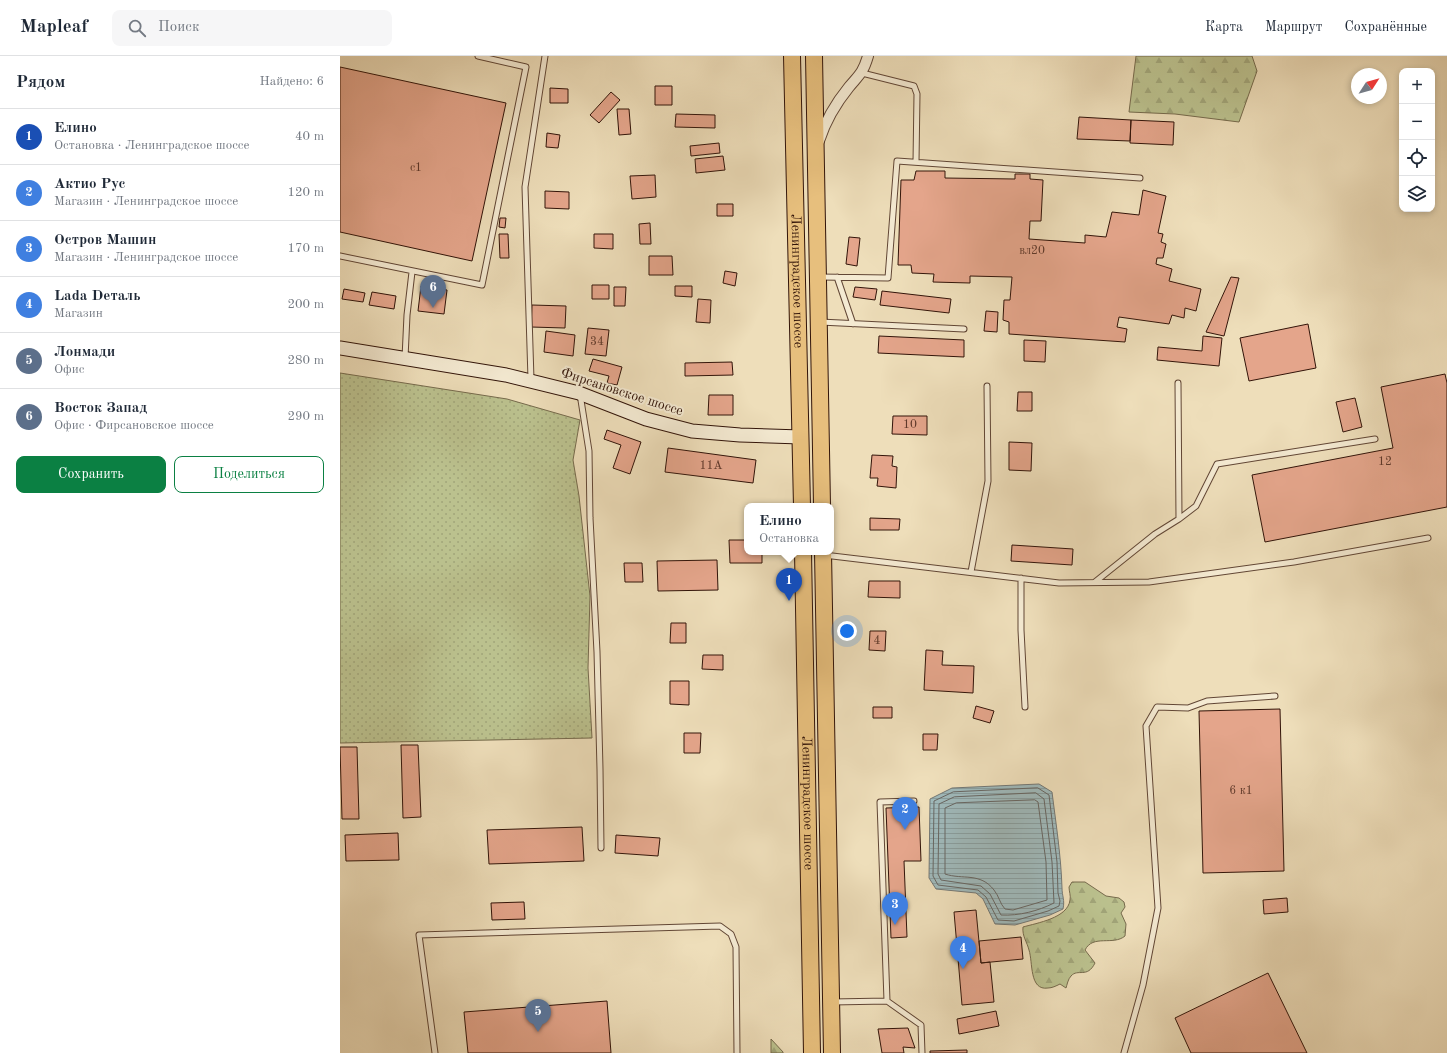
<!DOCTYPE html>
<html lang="ru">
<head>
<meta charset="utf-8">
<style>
	:root { --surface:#fff; --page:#f6f6f7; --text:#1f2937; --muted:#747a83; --line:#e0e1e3; --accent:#0b8043 }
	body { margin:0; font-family:"Old Standard TT",serif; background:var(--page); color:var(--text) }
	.controls { position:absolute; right:12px; top:12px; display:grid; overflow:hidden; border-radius:8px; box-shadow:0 2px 6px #0003 }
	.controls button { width:36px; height:36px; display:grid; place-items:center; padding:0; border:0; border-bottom:1px solid var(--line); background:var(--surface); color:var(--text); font:20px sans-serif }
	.compass { position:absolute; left:1011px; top:12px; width:36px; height:36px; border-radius:50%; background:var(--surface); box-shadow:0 2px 6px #0003; rotate:54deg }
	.you { position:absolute; left:507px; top:575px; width:14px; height:14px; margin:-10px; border:3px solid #fff; border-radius:50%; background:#1a73e8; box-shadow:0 0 0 6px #1a73e833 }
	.badge { display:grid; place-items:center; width:26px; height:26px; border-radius:50%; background:var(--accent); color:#fff; font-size:13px; font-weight:700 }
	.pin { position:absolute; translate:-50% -33px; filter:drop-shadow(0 1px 2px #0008) }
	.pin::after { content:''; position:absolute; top:21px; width:14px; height:12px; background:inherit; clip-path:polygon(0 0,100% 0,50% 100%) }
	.popup { position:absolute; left:404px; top:447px; width:90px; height:52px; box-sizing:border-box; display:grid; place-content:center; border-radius:8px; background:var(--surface); filter:drop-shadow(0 1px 3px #0005); font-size:13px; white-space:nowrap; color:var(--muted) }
	.popup b { font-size:15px; color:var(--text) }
	.popup::after { content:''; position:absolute; left:50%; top:100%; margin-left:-8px; border:8px solid transparent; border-top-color:var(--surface) }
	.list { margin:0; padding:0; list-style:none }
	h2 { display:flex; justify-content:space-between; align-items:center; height:52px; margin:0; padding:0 16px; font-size:17px }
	h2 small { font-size:13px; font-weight:400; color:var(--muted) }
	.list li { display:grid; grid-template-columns:26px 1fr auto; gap:12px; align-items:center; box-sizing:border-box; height:56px; padding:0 16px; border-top:1px solid var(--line) }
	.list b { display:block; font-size:15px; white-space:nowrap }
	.list p { margin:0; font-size:13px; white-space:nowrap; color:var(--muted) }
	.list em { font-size:13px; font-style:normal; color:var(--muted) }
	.actions { display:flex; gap:8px; padding:12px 16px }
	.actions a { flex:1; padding:9px 0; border:1px solid var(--accent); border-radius:8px; text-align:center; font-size:14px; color:var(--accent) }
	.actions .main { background:var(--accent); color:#fff }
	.icon { flex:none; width:22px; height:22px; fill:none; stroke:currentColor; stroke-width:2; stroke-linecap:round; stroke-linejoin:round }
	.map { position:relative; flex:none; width:1107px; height:997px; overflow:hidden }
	header { display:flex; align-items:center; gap:24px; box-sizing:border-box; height:56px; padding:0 20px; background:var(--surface); border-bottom:1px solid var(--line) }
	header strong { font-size:19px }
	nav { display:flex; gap:22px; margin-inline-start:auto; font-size:14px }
	.search { width:280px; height:36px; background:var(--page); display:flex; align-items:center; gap:10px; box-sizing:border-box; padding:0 14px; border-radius:8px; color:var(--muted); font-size:15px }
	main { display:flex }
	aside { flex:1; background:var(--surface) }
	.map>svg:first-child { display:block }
	.grass { fill:url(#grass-dots); stroke:#766a4c }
	.forest { fill:url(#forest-firs); stroke:#766a4c }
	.water { fill:url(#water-rules); stroke:#737774 }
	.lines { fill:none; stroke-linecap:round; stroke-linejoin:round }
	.shore { stroke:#686662; stroke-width:1 }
	.building { fill:#e4a58b; stroke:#321409 }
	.service-casing { stroke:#614635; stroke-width:7 }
	.minor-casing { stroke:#614635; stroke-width:12 }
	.secondary-casing { stroke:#321409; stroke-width:15 }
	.trunk-casing { stroke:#321409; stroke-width:18 }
	.service { stroke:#f4ead2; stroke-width:5 }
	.minor { stroke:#f4ead2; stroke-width:10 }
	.secondary { stroke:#f4ead2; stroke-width:13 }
	.trunk { stroke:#e7bf7d; stroke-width:16 }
	.labels { text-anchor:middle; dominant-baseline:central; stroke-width:4; stroke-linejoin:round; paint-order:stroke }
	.number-label { font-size:12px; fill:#5e382a }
	.street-label { font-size:14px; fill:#321409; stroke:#f4ead2 }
</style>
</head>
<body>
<header>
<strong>Mapleaf</strong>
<div class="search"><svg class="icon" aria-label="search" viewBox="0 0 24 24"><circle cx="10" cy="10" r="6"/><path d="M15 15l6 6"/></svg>Поиск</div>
<nav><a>Карта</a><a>Маршрут</a><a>Сохранённые</a></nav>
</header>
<main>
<aside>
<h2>Рядом<small>Найдено: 6</small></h2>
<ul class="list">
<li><span class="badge" style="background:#1a4fb4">1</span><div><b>Елино</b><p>Остановка · Ленинградское шоссе</p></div><em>40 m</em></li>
<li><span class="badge" style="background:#3f7fe0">2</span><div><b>Актио Рус</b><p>Магазин · Ленинградское шоссе</p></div><em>120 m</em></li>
<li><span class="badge" style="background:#3f7fe0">3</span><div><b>Остров Машин</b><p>Магазин · Ленинградское шоссе</p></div><em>170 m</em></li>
<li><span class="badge" style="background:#3f7fe0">4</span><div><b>Lada Dеталь</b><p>Магазин</p></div><em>200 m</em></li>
<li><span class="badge" style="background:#5c6f8a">5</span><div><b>Лонмади</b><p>Офис</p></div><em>280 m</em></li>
<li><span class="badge" style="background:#5c6f8a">6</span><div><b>Восток Запад</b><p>Офис · Фирсановское шоссе</p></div><em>290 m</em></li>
</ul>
<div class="actions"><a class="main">Сохранить</a><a>Поделиться</a></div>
</aside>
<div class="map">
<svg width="1107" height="997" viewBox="0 0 1107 997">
	<defs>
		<pattern id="grass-dots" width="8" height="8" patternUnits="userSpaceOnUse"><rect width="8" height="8" fill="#bbc18e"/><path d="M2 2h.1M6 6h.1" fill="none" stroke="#a1a579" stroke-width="1.8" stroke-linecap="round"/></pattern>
		<pattern id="forest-firs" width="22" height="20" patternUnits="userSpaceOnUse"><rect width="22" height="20" fill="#bbc18e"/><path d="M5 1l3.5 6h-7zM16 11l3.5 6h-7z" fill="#a1a579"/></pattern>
		<pattern id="water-rules" width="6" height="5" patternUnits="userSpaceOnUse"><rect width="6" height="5" fill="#9fb9bb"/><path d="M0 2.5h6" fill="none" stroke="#899e9f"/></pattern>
	</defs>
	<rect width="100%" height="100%" fill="#eedeba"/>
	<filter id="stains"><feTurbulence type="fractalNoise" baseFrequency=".005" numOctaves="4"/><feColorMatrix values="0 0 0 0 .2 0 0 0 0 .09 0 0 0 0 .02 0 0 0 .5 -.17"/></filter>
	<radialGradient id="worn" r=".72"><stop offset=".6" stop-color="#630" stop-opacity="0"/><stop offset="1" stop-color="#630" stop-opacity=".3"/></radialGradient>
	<path class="grass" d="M0 317 167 343 240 364 233 404 239 440 250 540 248 612 252 682 0 687Z"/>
	<path class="forest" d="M796 0H912L917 15 899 66 835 58 789 56Z
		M732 826H745L766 840 779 842 784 846 785 851 781 857 786 868 785 880C773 890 753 878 745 894L755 907C747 923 738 912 731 920 728 923 727 929 726 932L720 928C716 930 712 932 708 932 689 935 693 906 689 894 687 886 682 880 683 871 697 867 728 862 730 844 731 840 729 835 729 831Z
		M431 983 443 996V997H431Z"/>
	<path class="water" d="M699 728 712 736C716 768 721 800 722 832 722 840 725 844 723 853L710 859 675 869 655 868 643 843 636 837 596 833 589 822 590 743 612 732Z"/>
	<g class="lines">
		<path class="shore" d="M698 732 709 739 717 806 718 837 720 845 719 850 708 855 674 865 658 864 646 841 638 834 598 829 593 820 594 745 613 736Z
			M696 737 704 743 712 806 714 847C698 855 679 860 661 859L650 838 641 830 601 824 598 818 599 748 614 741Z
			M695 744 698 746 706 806 707 844 673 854 665 853C660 848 659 840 654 834 640 816 623 824 605 818V752L616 747Z"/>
	</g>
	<path class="building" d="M0 11 166 47 132 205 0 176Z
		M315 30H332V49H315Z
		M210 32 228 33V47H210Z
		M271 36 280 44 259 67 250 59Z
		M277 53H289L291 78 279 79Z
		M336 58 375 59V72L335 71Z
		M739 61 791 64 790 85 737 83Z
		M791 64 834 66 833 89 790 87Z
		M207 77 220 79 218 92 206 91Z
		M379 87 380 97 351 100 350 90Z
		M383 100 385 114 356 117 355 103Z
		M576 115H605V122L675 123V118H690V123L703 124 701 165H690L689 183 745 187V179L766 181 772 156 799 159 803 134 826 140 818 177 823 178 821 186 826 188 823 202H817L816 208 832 213 829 225 861 233 856 255 845 252 844 262 832 259 829 268 779 261 777 271 787 273 785 286 669 278V266L663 264 664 244H670L672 221 630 220V227L593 226 594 218 572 217 571 209H558L561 124H574Z
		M315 119 316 141 292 143 290 120Z
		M205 135 229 136V153L205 152Z
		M377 148H393V160H377Z
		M160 162H166L165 172 159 171Z
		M310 167 311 188H300L299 168Z
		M159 178H168L169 202H160Z
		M254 178H273V193L254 192Z
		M509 181 520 182 517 210 506 208Z
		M309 200H332L333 219H309Z
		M385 215 397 217 395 230 383 227Z
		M891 221 899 222 884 280 866 276Z
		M252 229H269V243H252Z
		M81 230 107 234 104 258 78 255Z
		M335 230H352V241L335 240Z
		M274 231H286L285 250H274Z
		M515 231 537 233 535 244 513 241Z
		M4 233 25 237 23 246 2 243Z
		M542 235 611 243 609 257 540 249Z
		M32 236 56 240 54 253 29 249Z
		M358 243 371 244 370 267 356 266Z
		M192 249 226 250 225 272 191 271Z
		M646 255 658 256 657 276 644 275Z
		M968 268 976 312 909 325 900 282Z
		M248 272 269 274 266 300 245 298Z
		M206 275 235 279 233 300 204 296Z
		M539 280 624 284V301L538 297Z
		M863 280 882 282 879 310 817 304 818 291 862 295Z
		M684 284 706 285 705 306 684 305Z
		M253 303 282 311 277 329 267 327 269 320 249 315Z
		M392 306 393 319 345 320V307Z
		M1105 318 1107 327V451L925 486 912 419 1053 392 1041 331Z
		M678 336H692V355H677Z
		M369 339H393V359H368Z
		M1015 342 1022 371 1003 376 996 346Z
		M553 360H587V379L552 378Z
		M267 374 301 386 290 418 273 412 281 389 264 383Z
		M669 386 692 387 691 415 669 414Z
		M328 392 416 404 413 427 325 416Z
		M532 399 553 400 552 410 557 411 556 432 537 430 538 422H530Z
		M530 462 560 463 559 474H530Z
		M389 484H407V496H422V507H390Z
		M672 489 733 493 732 509 671 505Z
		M377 504 378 534 318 535 317 505Z
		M284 507H302L303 526H285Z
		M529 525H560V542L528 541Z
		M331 567H346V587H330Z
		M530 575H546L545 595 529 594Z
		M586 594 603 595 602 609 634 610 633 637 584 634Z
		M363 599H383V614L362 613Z
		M330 625H349V649L330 648Z
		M636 650 654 655 650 667 633 662Z
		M533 651H552V662H533Z
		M940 653 944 815 863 817 859 655Z
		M344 677H361L360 697H344Z
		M583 678H598L597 694H583Z
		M61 689H78L81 761 63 762Z
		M0 691H17L19 763H2Z
		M579 751 581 805H564L567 881 551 882 546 752Z
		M242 771 244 805 149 808 147 774Z
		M58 777 59 804 6 805 5 779Z
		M276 779 320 782 318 800 275 797Z
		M947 842 948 856 924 858 923 844Z
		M184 846 185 863 152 864 151 847Z
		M636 854 641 907 650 906 654 946 622 949 614 856Z
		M681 881 683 903 641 907 639 885Z
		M928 917 967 997H851L835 962Z
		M267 945 271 997H128L124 956Z
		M656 955 659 970 619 978 617 963Z
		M568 972 575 992 563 991 564 997H542L538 973Z
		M627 994V997H590V995Z"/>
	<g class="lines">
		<g class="service-casing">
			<path id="service" d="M522 17 574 30 577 38 576 106
				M0 200 142 229 186 11 138 0
				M480 221 548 222 557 105 800 122
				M497 221 513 268
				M480 266 624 273
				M65 302 67 259 72 216
				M191 323 185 131 205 0
				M240 338 249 395 250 462 257 596 260 713 261 792
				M839 463 856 450 877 408 1035 383
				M484 499 719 527 809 526 954 506 1088 482
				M631 516 648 425 647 330
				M681 522V574L685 651
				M755 526 815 478 839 463 838 327
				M547 945 540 746 574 745
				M492 946 547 945 581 969 582 997
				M95 997 79 879 380 870 391 878 396 891 397 997
				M784 997 803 929 818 852 806 670 817 651 848 652 867 645 935 640"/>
		</g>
		<g class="minor-casing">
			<path id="minor" d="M479 85C485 66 496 47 509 31 519 19 523 17 528 0"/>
		</g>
		<g class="secondary-casing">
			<path id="secondary" d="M0 292 166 319 239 337 306 363 352 375 400 379 461 381"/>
		</g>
		<g class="trunk-casing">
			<g id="trunk">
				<path id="s1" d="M452 0 462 450"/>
				<path d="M474 0 482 450"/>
				<path id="s2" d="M463 496 472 997"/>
				<path d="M483 496 492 997"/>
			</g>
		</g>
		<use href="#service" class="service"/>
		<use href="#minor" class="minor"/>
		<use href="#secondary" class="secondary"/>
		<use href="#trunk" class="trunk"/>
	</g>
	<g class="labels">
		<g class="number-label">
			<text x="76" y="112">с1</text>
			<text x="692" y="195">вл20</text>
			<text x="257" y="286">34</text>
			<text x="570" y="369">10</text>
			<text x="1045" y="406">12</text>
			<text x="371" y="410">11А</text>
			<text x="537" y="585">4</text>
			<text x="901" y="735">6 к1</text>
		</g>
		<g class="street-label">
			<text stroke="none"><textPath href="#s1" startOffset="225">Ленинградское шоссе</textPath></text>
			<text transform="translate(282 336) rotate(18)">Фирсановское шоссе</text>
			<text stroke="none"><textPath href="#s2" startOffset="251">Ленинградское шоссе</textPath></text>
		</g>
	</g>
	<rect width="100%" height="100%" filter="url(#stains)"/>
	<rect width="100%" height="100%" fill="url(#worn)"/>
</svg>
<div class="controls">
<button>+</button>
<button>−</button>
<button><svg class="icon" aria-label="locate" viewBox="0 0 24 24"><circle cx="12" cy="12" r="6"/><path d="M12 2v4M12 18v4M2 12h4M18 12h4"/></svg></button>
<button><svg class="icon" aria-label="layers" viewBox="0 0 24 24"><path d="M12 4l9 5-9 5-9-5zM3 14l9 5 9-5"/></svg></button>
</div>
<svg class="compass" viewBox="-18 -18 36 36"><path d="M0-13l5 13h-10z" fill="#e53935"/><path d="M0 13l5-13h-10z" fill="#747a83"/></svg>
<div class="you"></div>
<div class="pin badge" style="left:449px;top:545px;background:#1a4fb4">1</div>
<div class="popup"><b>Елино</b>Остановка</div>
<div class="pin badge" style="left:565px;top:774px;background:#3f7fe0">2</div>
<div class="pin badge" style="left:555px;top:869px;background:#3f7fe0">3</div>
<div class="pin badge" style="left:623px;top:913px;background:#3f7fe0">4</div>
<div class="pin badge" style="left:198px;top:976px;background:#5c6f8a">5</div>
<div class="pin badge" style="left:93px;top:252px;background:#5c6f8a">6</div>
</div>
</main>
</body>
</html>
